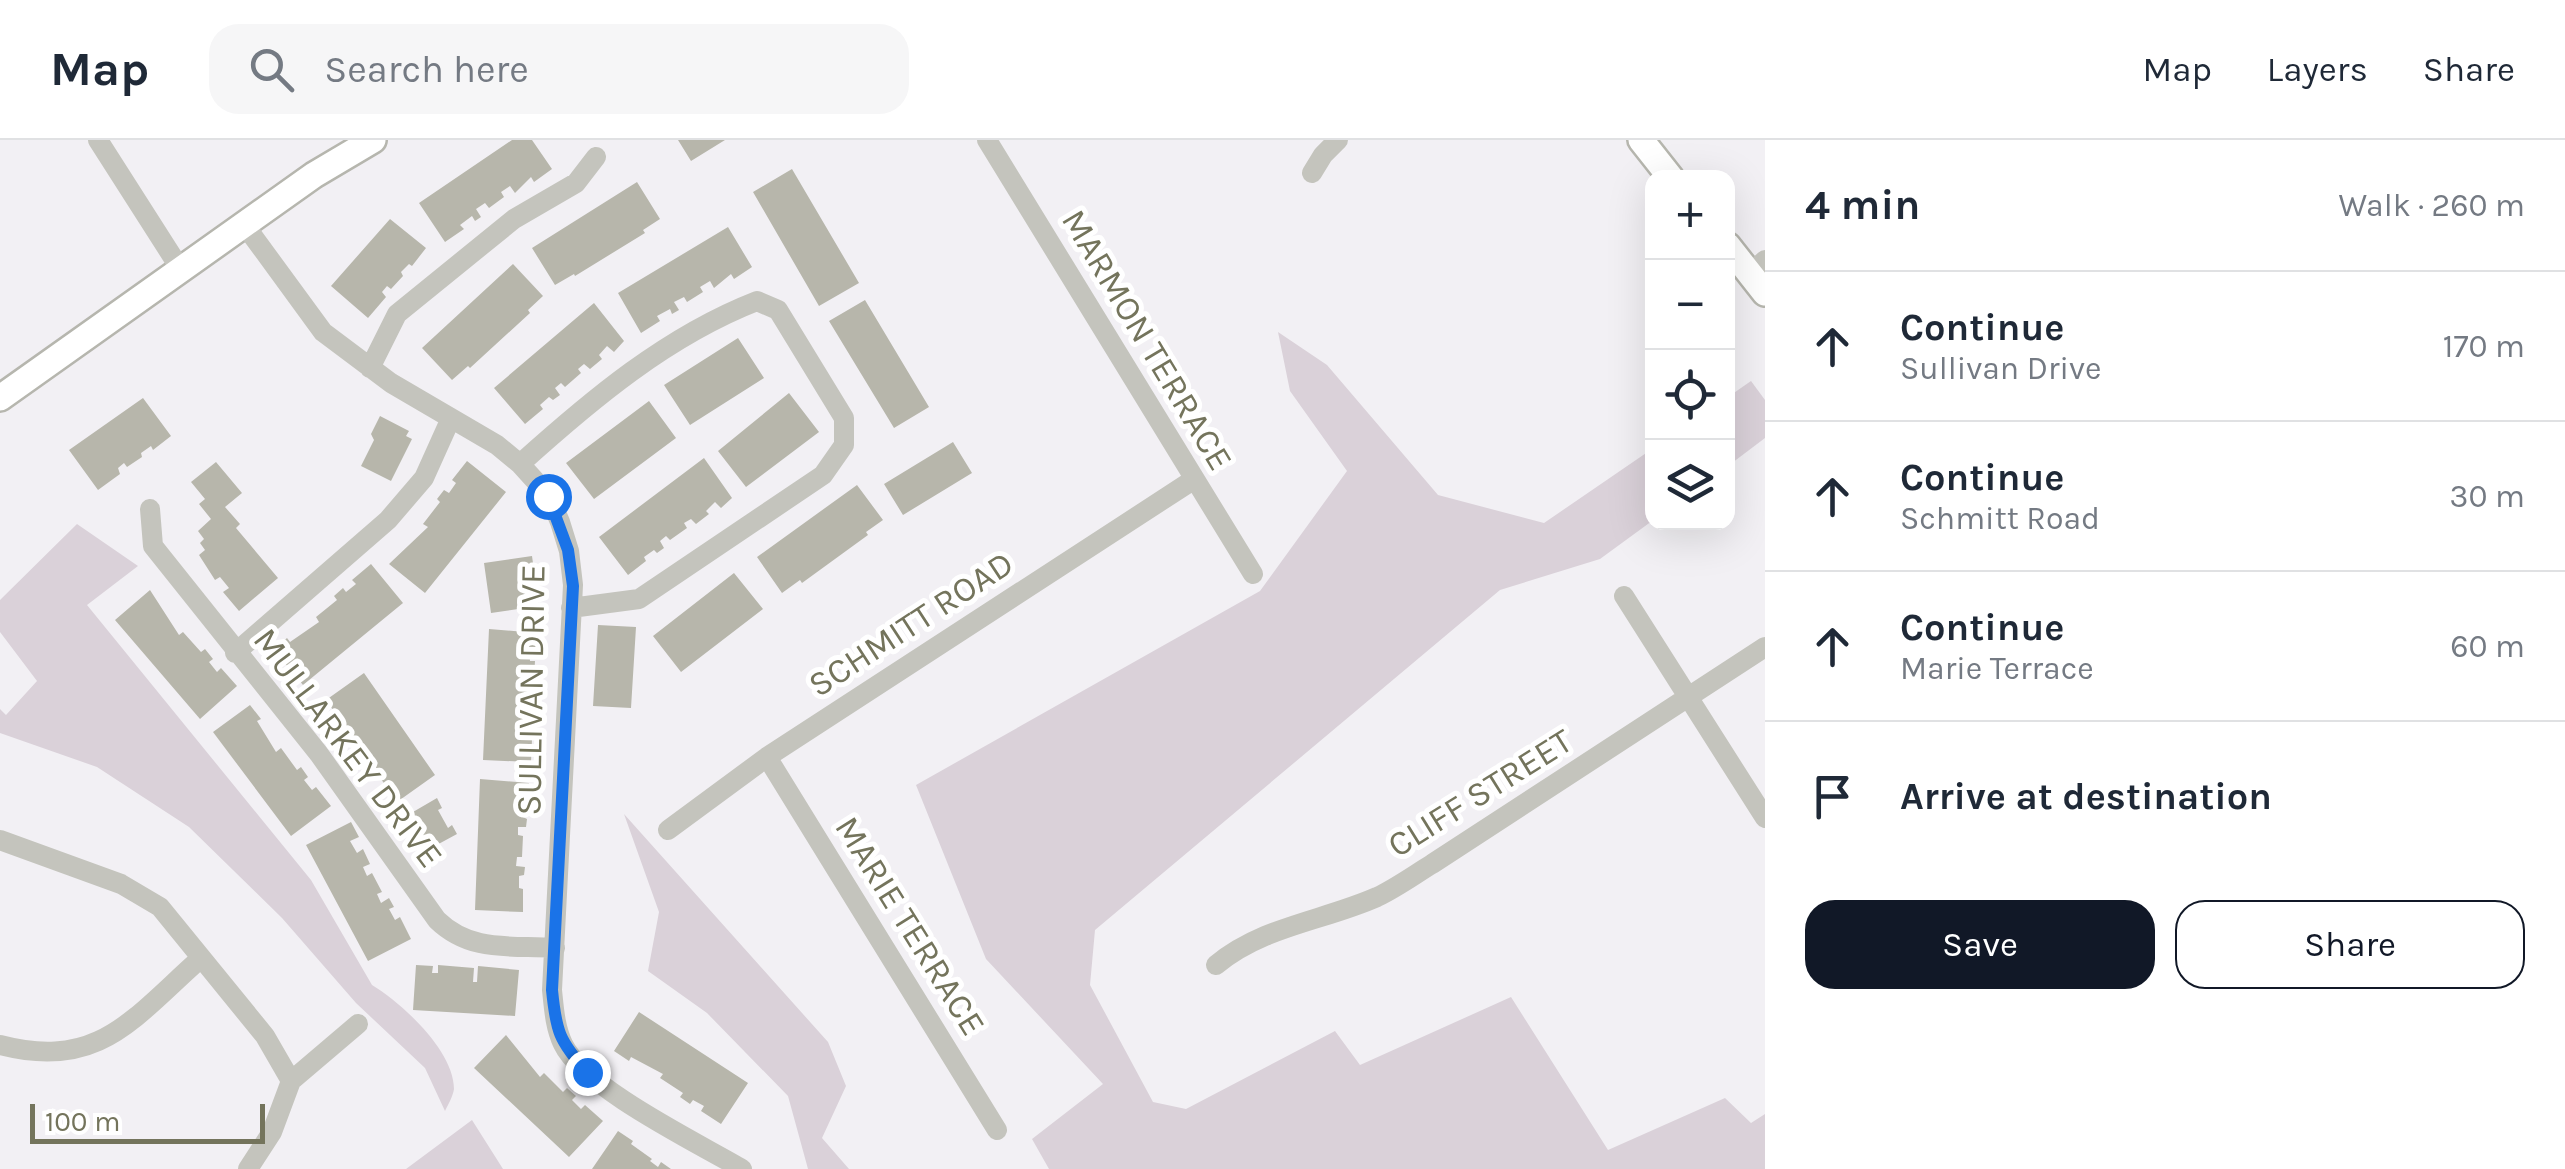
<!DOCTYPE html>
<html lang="en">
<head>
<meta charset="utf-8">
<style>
	:root { --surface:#fff; --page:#f6f6f7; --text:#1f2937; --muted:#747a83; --line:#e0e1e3; --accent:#111827 }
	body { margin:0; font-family:Karla,sans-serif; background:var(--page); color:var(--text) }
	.controls { position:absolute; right:30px; top:30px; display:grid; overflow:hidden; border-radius:20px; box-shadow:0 10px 40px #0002 }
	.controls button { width:90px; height:90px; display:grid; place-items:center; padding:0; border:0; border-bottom:2px solid var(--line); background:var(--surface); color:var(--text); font:50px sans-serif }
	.scale { position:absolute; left:30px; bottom:25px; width:235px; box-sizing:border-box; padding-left:10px; border:5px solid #74745c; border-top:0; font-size:28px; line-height:35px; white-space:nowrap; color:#74745c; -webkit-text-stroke:8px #fff; paint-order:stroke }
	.stop { position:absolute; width:30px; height:30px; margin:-22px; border:8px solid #1a73e8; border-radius:50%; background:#fff }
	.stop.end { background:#1a73e8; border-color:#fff; box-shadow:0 2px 10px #0008 }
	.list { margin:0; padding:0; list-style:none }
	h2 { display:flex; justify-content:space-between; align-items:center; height:130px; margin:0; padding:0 40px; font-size:42px }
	h2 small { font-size:32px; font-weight:400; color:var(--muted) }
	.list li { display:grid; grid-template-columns:65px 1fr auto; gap:30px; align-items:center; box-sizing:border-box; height:150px; padding:0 40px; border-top:2px solid var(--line) }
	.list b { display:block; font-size:38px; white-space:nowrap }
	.list p { margin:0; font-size:32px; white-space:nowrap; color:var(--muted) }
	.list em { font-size:32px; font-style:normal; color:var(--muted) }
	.actions { display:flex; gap:20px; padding:30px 40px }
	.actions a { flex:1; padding:22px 0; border:2px solid var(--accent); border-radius:30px; text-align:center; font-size:35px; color:var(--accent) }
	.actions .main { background:var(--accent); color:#fff }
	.icon { flex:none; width:55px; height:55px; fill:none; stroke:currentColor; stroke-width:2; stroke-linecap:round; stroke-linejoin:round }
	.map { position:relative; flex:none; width:1765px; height:1029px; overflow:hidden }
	header { display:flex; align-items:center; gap:60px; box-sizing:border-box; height:140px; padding:0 50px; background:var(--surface); border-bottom:2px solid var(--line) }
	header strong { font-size:48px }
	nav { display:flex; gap:55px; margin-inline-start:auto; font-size:35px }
	.search { width:700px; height:90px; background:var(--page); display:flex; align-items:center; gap:25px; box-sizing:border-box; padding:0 35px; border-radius:30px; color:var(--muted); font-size:38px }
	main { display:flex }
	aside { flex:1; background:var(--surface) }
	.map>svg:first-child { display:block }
	.green { fill:#dad1d9 }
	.building { fill:#b7b6ab }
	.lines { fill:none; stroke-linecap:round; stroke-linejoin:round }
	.major-casing { stroke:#b6b6ae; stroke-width:30 }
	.minor { stroke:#c4c4bd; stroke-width:20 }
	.major { stroke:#fff; stroke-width:25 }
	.route { stroke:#1a73e8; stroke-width:12 }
	.labels { text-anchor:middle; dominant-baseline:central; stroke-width:10; stroke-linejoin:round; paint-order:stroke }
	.street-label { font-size:35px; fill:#74745c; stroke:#fff }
</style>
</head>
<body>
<header>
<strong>Map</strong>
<div class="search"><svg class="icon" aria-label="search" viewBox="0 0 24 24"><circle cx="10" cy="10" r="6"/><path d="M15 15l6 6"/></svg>Search here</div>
<nav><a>Map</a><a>Layers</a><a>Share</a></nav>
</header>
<main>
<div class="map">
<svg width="1765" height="1029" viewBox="0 0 1765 1029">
	<rect width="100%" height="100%" fill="#f2f0f4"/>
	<path class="green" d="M1278 192 1327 225 1438 355 1544 383 1652 309V381L1600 419 1500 450 1095 790 1090 845 1153 962 1186 969 1335 891 1360 925 1511 857 1608 1010 1725 958 1751 983 1765 974V1029H1049L1032 999 1103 944 986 819 916 645 1260 451 1347 331 1290 251Z
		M1751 241 1765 260V298L1728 326V257Z
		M77 384 138 426 87 465 311 740 372 845C403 864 454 911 454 949 453 956 448 965 445 971L425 928 356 863 282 778 189 687 97 627 0 593V569L6 575 37 541 0 492V460Z
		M624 674 828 902 846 946 822 998 849 1029H808L788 956 707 873 648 831 659 772Z
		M472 980 503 1029H406Z"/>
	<path class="building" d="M512 0H532L552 29 534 42 531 37 515 53 510 46 501 52 504 57 489 68 485 63 476 69 481 77 475 81 472 76 460 85 464 89 445 102 419 63Z
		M678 0H725L691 21Z
		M792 29 859 143 819 166 753 52Z
		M637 42 660 79 643 90 645 93 575 136 574 134 555 145 532 108Z
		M390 79 426 108 412 126 409 124 401 132 403 136 391 149 387 146 382 152 386 157 368 178 331 146Z
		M728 87 752 127 734 139 731 134 714 148 710 141 700 147 703 152 687 162 684 157 674 162 679 170 672 174 670 169 657 176 660 181 641 193 618 153Z
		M513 124 543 156 528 170 530 173 470 228 468 226 452 240 422 208Z
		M865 160 929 267 894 288 829 181Z
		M594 163 624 201 614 212 607 206 599 215 602 219 590 229 584 224 578 229 581 233 565 247 561 243 555 248 560 255 553 260 549 257 540 265 543 269 525 284 494 248Z
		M738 198 764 238 690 285 664 245Z
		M789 253 819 292 746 347 718 311Z
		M143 258 171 296 153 310 151 306 141 313 142 317 127 327 124 323 118 328 120 334 98 350 69 310Z
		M649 261 676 298 594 359 566 323Z
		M380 276 409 291 406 296 412 299 391 341 361 326 374 300 371 294Z
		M953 302 972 333 903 375 884 344Z
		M704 318 732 358 721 368 715 362 706 371 709 374 696 384 691 379 684 383 687 388 670 400 666 396 660 401 664 408 657 413 654 410 644 417 646 421 628 435 599 397Z
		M467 321 506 352 425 453 389 424 428 387 423 384 440 362 437 359 444 350 449 353 456 343 452 340Z
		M216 322 242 353 225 367 240 384 236 388 278 438 239 471 223 452 229 448 220 437 215 440 199 415 205 410 200 403 204 399 198 391 211 379 199 364 205 359 191 342Z
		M857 345 883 380 866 392 868 395 802 443 800 440 782 453 757 417Z
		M532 416 539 466 491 473 484 423Z
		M371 424 403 463 303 545 274 510 287 498 290 502 319 482 316 477 337 460 334 456 343 448 346 452 356 444 352 440Z
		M734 433 763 469 681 532 653 496Z
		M150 450 179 495 183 492 201 512 205 509 213 519 209 522 217 532 221 528 237 546 200 579 115 480Z
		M598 485 636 487 631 568 593 566Z
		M489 489 537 493 538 508H529L530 521H535L534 537H527L526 546H531L530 567H525L524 576 533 577 532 585 527 586V598L532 599 531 622 483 620Z
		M364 533 435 635 397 662 326 560Z
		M250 565 261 579 257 581 276 612 281 608 297 630 301 627 308 637 304 640 312 650 316 647 331 666 291 696 213 592Z
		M480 639 529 643 528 663H522L523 677 527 679 526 687H518V695L523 696 522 717H517L516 726 525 727 524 735 519 736V748L523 749V772L475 770Z
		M437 658 442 668 438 670 448 688 452 685 457 694 433 707 427 697 419 702 410 685 417 680 413 672Z
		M351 682 359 697 350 701 357 713 363 709 370 724 363 727 367 736 372 733 382 752 377 754 381 763 389 758 394 767 389 769 395 780 400 777 411 799 368 821 306 705Z
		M416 825 433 826 432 833H438V825L474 828 473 842H477L478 826 519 830 515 876 413 870Z
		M639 872 748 943 721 984 701 971 704 966 693 960 690 964 680 957 683 953 660 938 663 934 631 917 629 921 614 911Z
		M506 895 540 937 544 933 563 952 567 948 576 956 572 960 581 969 585 965 603 981 569 1017 474 928Z
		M618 991 633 1001 631 1004 652 1019 650 1021 658 1027 661 1022 671 1029H592Z"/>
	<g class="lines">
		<g class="major-casing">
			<path id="major" d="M1641 0 1671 38
				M1728 106 1765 153
				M0 258 314 35 373 0"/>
		</g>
		<path class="minor" d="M98 0 181 130
			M987 0 1253 434
			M1312 33 1323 15 1338 0
			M244 84 323 192 391 243 497 305 520 324 549 356 560 382 569 411 573 445 552 850C554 869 555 887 563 904 584 948 698 1003 742 1029
			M1750 134 1765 120
			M370 228 397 174 514 79 576 43 596 17
			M520 324C591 260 667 196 757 161L778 170 844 278V305L823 335 639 459 571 468
			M150 369 153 406 319 614 437 780C471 813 511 805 555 808
			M1624 456 1765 678
			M235 513 388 380 424 338 451 278
			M767 617 997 990
			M668 690 767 617 1193 340
			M0 700 121 744 160 767 265 896 291 941 272 992 248 1029
			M1216 825C1263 786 1323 781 1377 757 1396 748 1414 735 1432 724L1765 507
			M0 905C99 931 133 878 201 818
			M291 941 358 884"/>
		<use href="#major" class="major"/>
	</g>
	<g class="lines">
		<path class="route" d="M548 356 568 410 573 446 552 850C556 891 559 901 587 932"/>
	</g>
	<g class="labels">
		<g class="street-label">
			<text transform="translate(1147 200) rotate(59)">MARMON TERRACE</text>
			<text transform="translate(911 484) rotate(-33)">SCHMITT ROAD</text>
			<text transform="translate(531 550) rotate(-89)">SULLIVAN DRIVE</text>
			<text transform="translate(348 608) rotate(53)">MULLARKEY DRIVE</text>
			<text transform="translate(1480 653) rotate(-32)">CLIFF STREET</text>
			<text transform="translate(910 786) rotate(58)">MARIE TERRACE</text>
		</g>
	</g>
</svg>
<div class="controls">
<button>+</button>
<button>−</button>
<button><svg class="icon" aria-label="locate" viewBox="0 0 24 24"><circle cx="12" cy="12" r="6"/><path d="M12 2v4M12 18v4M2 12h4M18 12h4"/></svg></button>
<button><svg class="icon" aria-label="layers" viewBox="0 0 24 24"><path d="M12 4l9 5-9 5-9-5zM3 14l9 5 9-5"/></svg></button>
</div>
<div class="scale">100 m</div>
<div class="stop" style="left:548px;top:356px"></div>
<div class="stop end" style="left:587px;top:932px"></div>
</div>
<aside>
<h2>4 min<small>Walk · 260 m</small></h2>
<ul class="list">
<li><svg class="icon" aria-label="ahead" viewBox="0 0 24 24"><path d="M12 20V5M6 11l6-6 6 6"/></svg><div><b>Continue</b><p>Sullivan Drive</p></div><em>170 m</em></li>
<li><svg class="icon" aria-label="ahead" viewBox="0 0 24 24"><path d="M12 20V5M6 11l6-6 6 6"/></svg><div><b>Continue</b><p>Schmitt Road</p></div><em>30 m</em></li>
<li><svg class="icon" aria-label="ahead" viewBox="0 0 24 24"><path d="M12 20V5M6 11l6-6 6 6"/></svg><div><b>Continue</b><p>Marie Terrace</p></div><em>60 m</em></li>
<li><svg class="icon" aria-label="arrive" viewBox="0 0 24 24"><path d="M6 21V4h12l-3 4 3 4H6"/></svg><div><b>Arrive at destination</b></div></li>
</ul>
<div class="actions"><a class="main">Save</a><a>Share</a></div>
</aside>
</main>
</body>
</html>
